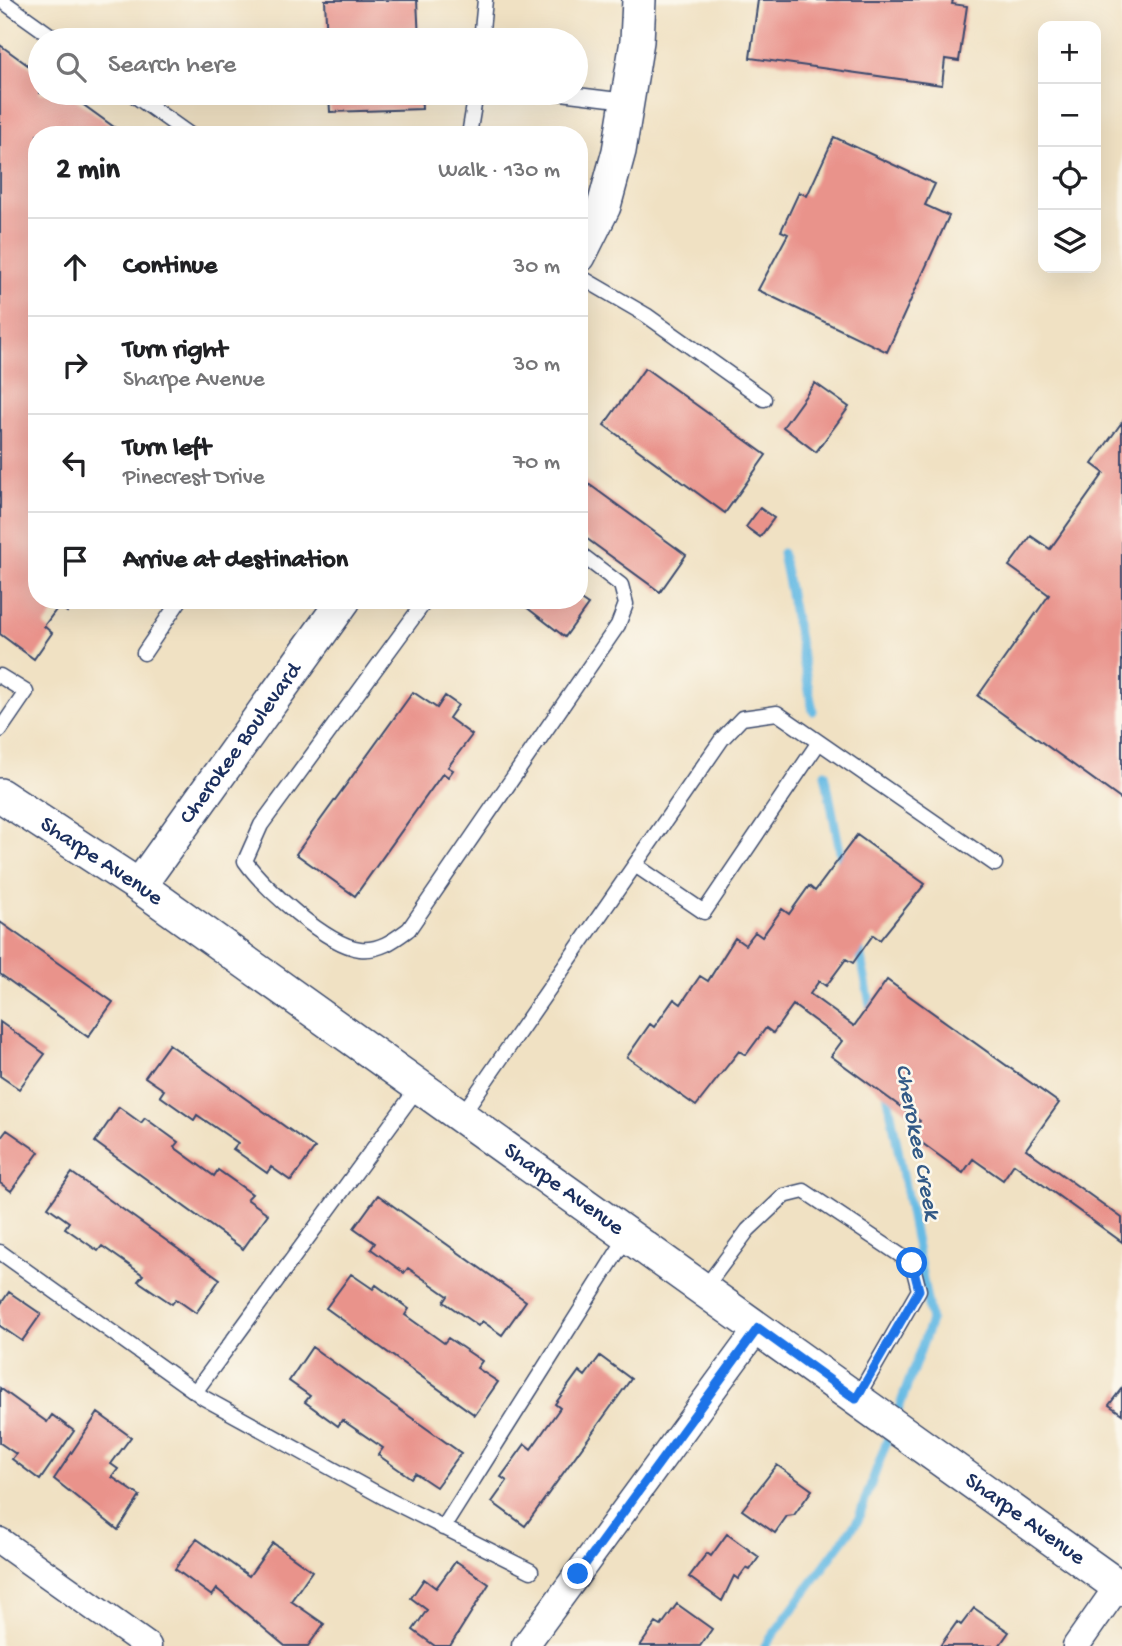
<!DOCTYPE html>
<html lang="en">
<head>
<meta charset="utf-8">
<style>
	:root { --surface:#fff; --page:#f2f2f2; --text:#202124; --muted:#757577; --line:#e0e0e0 }
	body { margin:0; font-family:"Gochi Hand",sans-serif; background:var(--page); color:var(--text) }
	.controls { position:absolute; right:21px; top:21px; display:grid; overflow:hidden; border-radius:14px; box-shadow:0 7px 28px #0002 }
	.controls button { width:63px; height:63px; display:grid; place-items:center; padding:0; border:0; border-bottom:2px solid var(--line); background:var(--surface); color:var(--text); font:35px sans-serif }
	.stop { position:absolute; width:21px; height:21px; margin:-16px; border:5px solid #1a73e8; border-radius:50%; background:#fff }
	.stop.end { background:#1a73e8; border-color:#fff; box-shadow:0 2px 7px #0008 }
	.list { margin:0; padding:0; list-style:none }
	h2 { display:flex; justify-content:space-between; align-items:center; height:91px; margin:0; padding:0 28px; font-size:30px }
	h2 small { font-size:23px; font-weight:400; color:var(--muted) }
	.list li { display:grid; grid-template-columns:46px 1fr auto; gap:21px; align-items:center; box-sizing:border-box; height:98px; padding:0 28px; border-top:2px solid var(--line) }
	.list b { display:block; font-size:26px; white-space:nowrap }
	.list p { margin:0; font-size:23px; white-space:nowrap; color:var(--muted) }
	.list em { font-size:23px; font-style:normal; color:var(--muted) }
	.icon { flex:none; width:38px; height:38px; fill:none; stroke:currentColor; stroke-width:2; stroke-linecap:round; stroke-linejoin:round }
	.map { position:relative; flex:none; width:1122px; height:1646px; overflow:hidden }
	.search { position:absolute; background:var(--surface); box-shadow:0 7px 28px #0002; left:28px; top:28px; width:560px; height:77px; display:flex; align-items:center; gap:18px; box-sizing:border-box; padding:0 24px; border-radius:38px; color:var(--muted); font-size:26px }
	.panel { position:absolute; background:var(--surface); box-shadow:0 7px 28px #0002; left:28px; top:126px; width:560px; height:483px; border-radius:28px }
	.map>svg:first-child { display:block }
	.lines { fill:none; stroke-linecap:round; stroke-linejoin:round }
	.stream { stroke:#68bbe4; stroke-width:9 }
	.building { fill:#e9938b }
	.service-casing { stroke:#3b4a6d; stroke-width:17 }
	.minor-casing { stroke:#3b4a6d; stroke-width:29 }
	.tertiary-casing { stroke:#3b4a6d; stroke-width:36 }
	.service { stroke:#fff; stroke-width:14 }
	.minor { stroke:#fff; stroke-width:26 }
	.tertiary { stroke:#fff; stroke-width:33 }
	.route { stroke:#1a73e8; stroke-width:9 }
	.labels { text-anchor:middle; dominant-baseline:central; stroke-width:5; stroke-linejoin:round; paint-order:stroke }
	.street-label { font-size:23px; fill:#1b2f5e; stroke:#fbf7ec }
	.water-label { font-size:24px; font-style:italic; fill:#325986; stroke:#fbf7ec }
</style>
</head>
<body>
<div class="map">
<svg width="1122" height="1646" viewBox="0 0 1122 1646">
	<rect width="100%" height="100%" fill="#fbf7ec"/>
	<filter id="ink" filterUnits="userSpaceOnUse"><feTurbulence type="fractalNoise" baseFrequency=".0143" numOctaves="2"/><feDisplacementMap in="SourceGraphic" scale="14" xChannelSelector="R" yChannelSelector="G"/><feConvolveMatrix kernelMatrix="1 2 1 2 8 2 1 2 1" color-interpolation-filters="sRGB"/></filter>
	<filter id="wash" filterUnits="userSpaceOnUse"><feTurbulence type="fractalNoise" baseFrequency=".00686" numOctaves="4" result="noise"/><feDisplacementMap in="SourceGraphic" scale="28" xChannelSelector="R" yChannelSelector="G"/><feGaussianBlur stdDeviation="1.57" result="paint"/><feColorMatrix in="noise" values="0 0 0 0 0 0 0 0 0 0 0 0 0 0 0 0 0 1.4 0 .05"/><feComposite in="paint" operator="in"/></filter>
	<g filter="url(#wash)">
		<rect width="100%" height="100%" fill="#f0e1c3"/>
		<g class="lines">
			<path class="stream" d="M782 553 813 711
				M825 773 843 867
				M858 942 872 1014
				M886 1087 931 1321 895 1419
				M765 1646 858 1520 890 1432"/>
		</g>
		<g id="blocks">
			<path class="building" d="M325 0H417L419 40H327Z
				M758 0H953L952 4 967 6 959 61 945 59 942 85 750 58Z
				M0 45 40 74V93H67L125 135H37V600H75L67 612 59 606 44 626 52 633 34 659 0 634Z
				M329 93H421L422 109 330 112Z
				M834 137 935 184 925 205 949 216 887 352 758 290 788 234 781 231 799 192 807 196Z
				M645 368 766 455 725 513 604 425Z
				M815 383 849 407 816 452 783 427Z
				M1122 422V800L978 696 1049 595 1009 566 1031 536 1050 549 1104 473 1092 464Z
				M579 477 686 555 660 592 579 533Z
				M760 508 774 518 760 537 746 527Z
				M579 599 588 605 565 637 517 600Z
				M413 692 437 708 445 696 458 705 449 718 472 735 448 767 453 770 448 777 443 773 355 896 296 854Z
				M857 835 925 884 880 940 873 935 853 963 846 959 826 986 819 981 810 994 854 1026 887 980 1059 1103 1026 1149 1122 1218V1242L1014 1164 1003 1180 973 1159 963 1173 911 1135 920 1121 831 1056 842 1041 793 1005 773 1033 766 1028 746 1055 739 1051 696 1106 627 1057 650 1024 654 1027 674 999 681 1004 700 976 708 981 735 938 745 945 755 932 762 937 782 909 789 914 809 886 815 891Z
				M0 922 113 1002 88 1037 0 974Z
				M0 1022 45 1054 19 1089 0 1076Z
				M169 1044 315 1148 291 1181 271 1167 267 1173 233 1149 238 1143 197 1115 194 1120 160 1096 164 1090 145 1077Z
				M119 1107 141 1123 145 1118 178 1142 174 1147 214 1176 218 1170 252 1194 247 1199 268 1214 243 1249 95 1142Z
				M7 1130 39 1152 11 1191 0 1183V1139Z
				M72 1173 220 1279 196 1313 176 1299 172 1304 138 1281 143 1275 102 1246 98 1251 65 1228 69 1222 48 1207Z
				M378 1195 526 1301 502 1335 482 1321 478 1326 444 1302 448 1296 408 1268 404 1273 371 1249 375 1243 354 1228Z
				M351 1274 373 1289 376 1285 409 1309 405 1315 444 1343 448 1338 482 1361 477 1368 498 1382 475 1415 326 1308Z
				M9 1292 41 1314 22 1341 0 1326V1305Z
				M312 1347 461 1453 436 1487 415 1473 411 1478 378 1455 383 1448 342 1420 338 1426 305 1402 310 1396 289 1381Z
				M600 1356 631 1379 525 1526 492 1502 507 1481 501 1477 525 1444 531 1449 560 1408 555 1404 579 1371 585 1376Z
				M0 1388 47 1422 52 1415 74 1431 40 1480 12 1459 16 1454 0 1443Z
				M1122 1388V1414L1109 1405Z
				M98 1413 131 1437 111 1464 118 1469 112 1477 140 1496 118 1530 54 1479Z
				M777 1465 812 1490 794 1515 787 1516 775 1533 742 1510Z
				M727 1534 759 1557 750 1570 746 1568 738 1579 734 1576 722 1601 689 1577 707 1553 711 1556Z
				M197 1539 249 1576 273 1543 312 1571 291 1601 324 1624 308 1646H285L217 1589 212 1596 175 1569Z
				M456 1561 489 1584 450 1646H435L413 1630 427 1610 411 1598 424 1579 436 1588Z
				M677 1604 712 1629 700 1646H640L656 1623 661 1626Z
				M974 1608 1009 1632 999 1646H940L957 1622 961 1625Z"/>
		</g>
	</g>
	<g filter="url(#ink)">
		<use href="#blocks" fill-opacity="0" stroke="#3b4a6d" stroke-width="2"/>
		<g class="lines">
			<g class="service-casing">
				<path id="service" d="M1 0 57 40
					M481 40 485 0
					M131 93 190 135
					M561 93 626 101
					M469 135 476 93
					M579 276 646 315 764 399
					M426 600 261 825 245 861C264 888 327 945 360 949 380 951 394 940 409 929L618 625 626 604 621 585 579 553
					M144 653 180 600
					M0 676 26 692 0 730
					M635 865 704 912 819 742
					M461 1116 722 739 742 718 777 713 995 864
					M0 1252 204 1398 389 1500 531 1571
					M704 1289 748 1230 784 1196 804 1191 912 1263 919 1290 856 1399
					M195 1392 419 1086
					M443 1528 628 1235"/>
			</g>
			<g class="minor-casing">
				<path id="minor" d="M0 1541 148 1646
					M525 1646 758 1328
					M1076 1646 1118 1586"/>
			</g>
			<g class="tertiary-casing">
				<g id="tertiary">
					<path d="M579 256 604 206 619 151 637 41 639 0"/>
					<path id="s1" d="M0 795 139 886 1122 1589"/>
					<path id="s2" d="M139 886 344 600"/>
				</g>
			</g>
			<use href="#service" class="service"/>
			<use href="#minor" class="minor"/>
			<use href="#tertiary" class="tertiary"/>
		</g>
	</g>
	<g class="lines" filter="url(#ink)">
		<path class="route" d="M578 1574 758 1328 856 1399 919 1290 912 1263"/>
	</g>
	<g class="labels">
		<g class="street-label">
			<text stroke="none"><textPath href="#s2" startOffset="175">Cherokee Boulevard</textPath></text>
			<text stroke="none"><textPath href="#s1" startOffset="121">Sharpe Avenue</textPath></text>
			<text stroke="none"><textPath href="#s1" startOffset="688">Sharpe Avenue</textPath></text>
			<text stroke="none"><textPath href="#s1" startOffset="1255">Sharpe Avenue</textPath></text>
		</g>
		<g class="water-label">
			<text transform="translate(916 1142) rotate(79)">Cherokee Creek</text>
		</g>
	</g>
</svg>
<div class="controls">
<button>+</button>
<button>−</button>
<button><svg class="icon" aria-label="locate" viewBox="0 0 24 24"><circle cx="12" cy="12" r="6"/><path d="M12 2v4M12 18v4M2 12h4M18 12h4"/></svg></button>
<button><svg class="icon" aria-label="layers" viewBox="0 0 24 24"><path d="M12 4l9 5-9 5-9-5zM3 14l9 5 9-5"/></svg></button>
</div>
<div class="stop" style="left:912px;top:1263px"></div>
<div class="stop end" style="left:578px;top:1574px"></div>
<div class="search"><svg class="icon" aria-label="search" viewBox="0 0 24 24"><circle cx="10" cy="10" r="6"/><path d="M15 15l6 6"/></svg>Search here</div>
<section class="panel">
<h2>2 min<small>Walk · 130 m</small></h2>
<ul class="list">
<li><svg class="icon" aria-label="ahead" viewBox="0 0 24 24"><path d="M12 20V5M6 11l6-6 6 6"/></svg><div><b>Continue</b></div><em>30 m</em></li>
<li><svg class="icon" aria-label="right" viewBox="0 0 24 24"><path d="M7 20v-9h11M14 6l5 5-5 5"/></svg><div><b>Turn right</b><p>Sharpe Avenue</p></div><em>30 m</em></li>
<li><svg class="icon" aria-label="left" viewBox="0 0 24 24"><path d="M17 20v-9H6M10 6l-5 5 5 5"/></svg><div><b>Turn left</b><p>Pinecrest Drive</p></div><em>70 m</em></li>
<li><svg class="icon" aria-label="arrive" viewBox="0 0 24 24"><path d="M6 21V4h12l-3 4 3 4H6"/></svg><div><b>Arrive at destination</b></div></li>
</ul>
</section>
</div>
</body>
</html>
